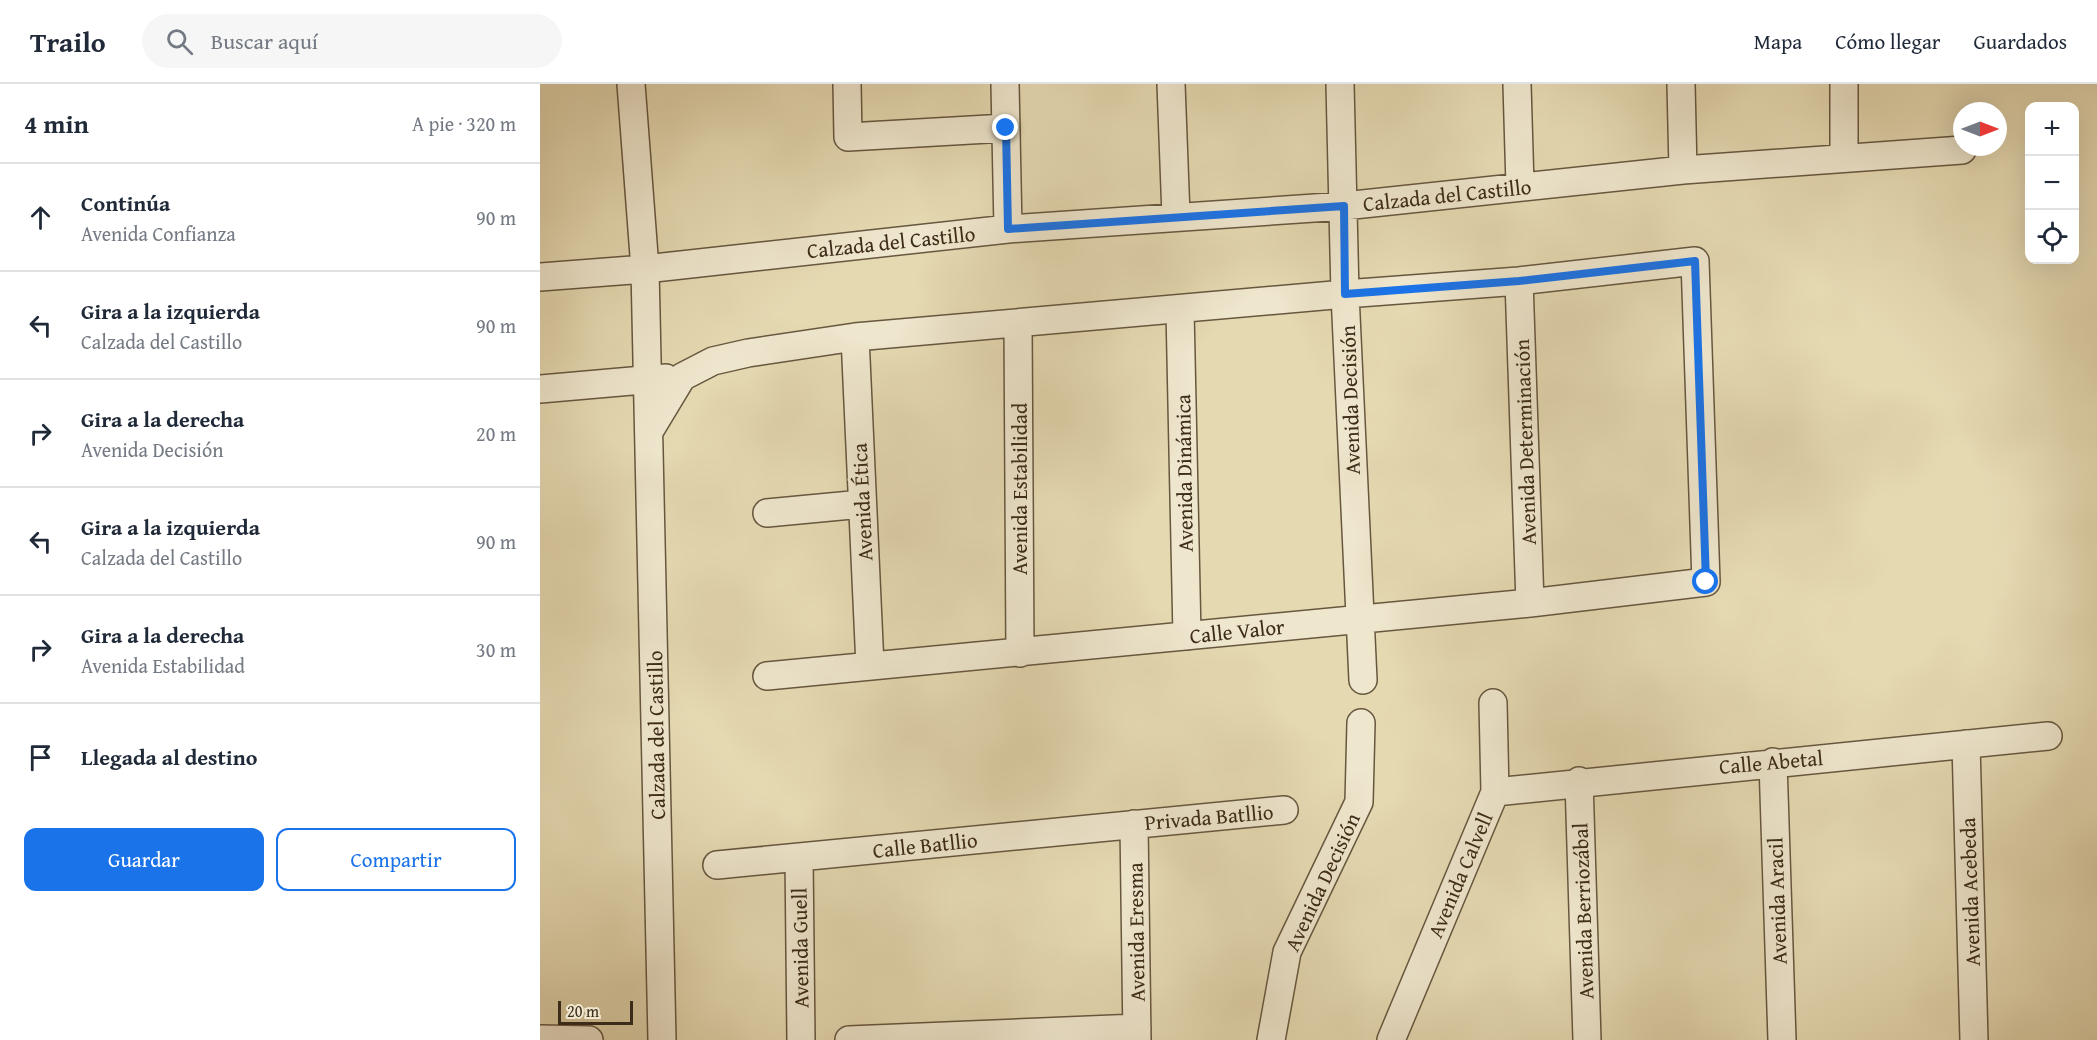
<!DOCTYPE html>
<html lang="es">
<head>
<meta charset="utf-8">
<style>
	:root { --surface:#fff; --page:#f6f6f7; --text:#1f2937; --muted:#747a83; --line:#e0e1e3; --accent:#1a73e8 }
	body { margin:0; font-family:"Gentium Book Plus",serif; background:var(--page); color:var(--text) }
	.controls { position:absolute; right:18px; top:18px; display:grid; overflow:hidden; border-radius:12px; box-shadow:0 6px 24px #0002 }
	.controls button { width:54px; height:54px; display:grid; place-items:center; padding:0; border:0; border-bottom:2px solid var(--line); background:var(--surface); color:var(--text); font:30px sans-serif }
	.compass { position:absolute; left:1413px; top:18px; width:54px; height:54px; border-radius:50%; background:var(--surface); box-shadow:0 6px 24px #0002; rotate:90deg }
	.scale { position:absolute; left:18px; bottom:15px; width:75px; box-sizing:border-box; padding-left:6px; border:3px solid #3d2c19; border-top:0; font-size:16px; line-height:21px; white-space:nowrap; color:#3d2c19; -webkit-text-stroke:4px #eee6cd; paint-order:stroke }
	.stop { position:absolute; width:18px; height:18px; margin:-14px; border:4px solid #1a73e8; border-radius:50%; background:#fff }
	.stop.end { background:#1a73e8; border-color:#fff; box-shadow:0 2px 6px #0008 }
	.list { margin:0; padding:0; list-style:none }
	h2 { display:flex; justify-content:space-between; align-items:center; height:78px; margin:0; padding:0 24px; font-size:26px }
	h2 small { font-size:20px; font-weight:400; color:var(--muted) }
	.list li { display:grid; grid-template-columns:39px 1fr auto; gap:18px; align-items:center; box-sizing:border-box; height:108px; padding:0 24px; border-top:2px solid var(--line) }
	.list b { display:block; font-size:22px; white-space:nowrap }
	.list p { margin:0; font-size:20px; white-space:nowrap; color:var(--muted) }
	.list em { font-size:20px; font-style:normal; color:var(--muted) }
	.actions { display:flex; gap:12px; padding:18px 24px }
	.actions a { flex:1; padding:14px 0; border:2px solid var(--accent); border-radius:12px; text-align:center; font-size:21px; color:var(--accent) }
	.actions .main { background:var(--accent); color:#fff }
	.icon { flex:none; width:33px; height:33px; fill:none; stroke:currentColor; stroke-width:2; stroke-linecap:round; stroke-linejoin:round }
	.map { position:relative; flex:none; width:1557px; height:956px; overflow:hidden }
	header { display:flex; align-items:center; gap:36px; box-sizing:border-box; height:84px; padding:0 30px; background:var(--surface); border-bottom:2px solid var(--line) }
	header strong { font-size:28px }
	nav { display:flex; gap:33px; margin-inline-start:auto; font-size:21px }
	.search { width:420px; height:54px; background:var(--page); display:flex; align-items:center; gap:15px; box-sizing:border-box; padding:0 21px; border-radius:33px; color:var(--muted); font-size:22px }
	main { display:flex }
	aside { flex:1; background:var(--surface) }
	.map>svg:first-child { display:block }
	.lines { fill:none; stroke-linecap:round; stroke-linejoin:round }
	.minor-casing { stroke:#67573f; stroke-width:30 }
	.minor { stroke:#eee6cd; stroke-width:27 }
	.route { stroke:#1a73e8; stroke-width:8 }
	.labels { text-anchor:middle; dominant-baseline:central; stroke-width:6; stroke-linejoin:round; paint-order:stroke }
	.street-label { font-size:21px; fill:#3d2c19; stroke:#eee6cd }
</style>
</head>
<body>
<header>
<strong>Trailo</strong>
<div class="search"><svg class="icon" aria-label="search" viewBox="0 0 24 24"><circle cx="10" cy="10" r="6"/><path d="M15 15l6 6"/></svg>Buscar aquí</div>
<nav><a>Mapa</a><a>Cómo llegar</a><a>Guardados</a></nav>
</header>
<main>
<aside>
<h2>4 min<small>A pie · 320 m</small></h2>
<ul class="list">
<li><svg class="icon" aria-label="ahead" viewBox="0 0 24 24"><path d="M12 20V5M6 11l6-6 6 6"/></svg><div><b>Continúa</b><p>Avenida Confianza</p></div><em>90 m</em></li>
<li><svg class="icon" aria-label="left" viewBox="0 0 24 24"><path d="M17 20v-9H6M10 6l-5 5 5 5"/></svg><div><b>Gira a la izquierda</b><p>Calzada del Castillo</p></div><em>90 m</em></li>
<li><svg class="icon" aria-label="right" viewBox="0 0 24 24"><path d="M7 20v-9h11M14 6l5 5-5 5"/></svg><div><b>Gira a la derecha</b><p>Avenida Decisión</p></div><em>20 m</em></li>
<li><svg class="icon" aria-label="left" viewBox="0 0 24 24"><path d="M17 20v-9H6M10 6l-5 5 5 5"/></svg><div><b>Gira a la izquierda</b><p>Calzada del Castillo</p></div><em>90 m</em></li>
<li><svg class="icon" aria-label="right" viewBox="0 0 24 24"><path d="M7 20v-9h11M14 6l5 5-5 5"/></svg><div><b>Gira a la derecha</b><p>Avenida Estabilidad</p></div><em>30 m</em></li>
<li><svg class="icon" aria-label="arrive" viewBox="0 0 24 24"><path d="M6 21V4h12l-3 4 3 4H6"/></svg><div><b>Llegada al destino</b></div></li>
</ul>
<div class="actions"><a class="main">Guardar</a><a>Compartir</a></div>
</aside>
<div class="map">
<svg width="1557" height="956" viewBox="0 0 1557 956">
	<rect width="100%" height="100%" fill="#e5d9b2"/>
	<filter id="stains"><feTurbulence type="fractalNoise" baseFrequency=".00333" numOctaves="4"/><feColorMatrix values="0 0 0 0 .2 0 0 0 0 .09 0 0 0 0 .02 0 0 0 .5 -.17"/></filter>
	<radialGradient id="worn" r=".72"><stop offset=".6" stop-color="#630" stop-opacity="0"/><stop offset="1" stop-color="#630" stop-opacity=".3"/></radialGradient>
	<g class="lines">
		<g class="minor-casing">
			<path id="minor" d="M91 0 105 185 122 956
				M307 0 308 53 466 44
				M465 0 468 145
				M631 0 636 132
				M800 0 805 210 823 596
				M977 0 980 102
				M1141 0 1143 86
				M1304 74V0
				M0 193 105 185 468 145 804 122 1143 86 1422 66
				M979 197 990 519
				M640 226 647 552
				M478 240 480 569
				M315 253 330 582
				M0 305 126 294
				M110 346 142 293 173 277 208 269 315 253 805 210 979 197 1155 177 1166 498 990 519 227 592
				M227 429 322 420
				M1426 660 1434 956
				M1233 678 1242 956
				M1039 697 1047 956
				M955 708 1508 652
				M594 740 597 956
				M259 773 261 956
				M177 781 744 726
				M0 955 49 956
				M309 956 597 944
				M731 956 747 868 819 718 821 639
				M851 956 955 708 953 619"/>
		</g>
		<use href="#minor" class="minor"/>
	</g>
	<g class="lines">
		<path class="route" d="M466 44 468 145 804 122 805 210 979 197 1155 177 1166 498"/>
	</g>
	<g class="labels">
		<g class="street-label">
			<text transform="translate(907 111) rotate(-6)">Calzada del Castillo</text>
			<text transform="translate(351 158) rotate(-6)">Calzada del Castillo</text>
			<text transform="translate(810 316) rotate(-92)">Avenida Decisión</text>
			<text transform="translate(985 358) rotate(-92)">Avenida Determinación</text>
			<text transform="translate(644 389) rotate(-91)">Avenida Dinámica</text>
			<text transform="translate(479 405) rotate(-90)">Avenida Estabilidad</text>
			<text transform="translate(322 418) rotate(-93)">Avenida Ética</text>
			<text transform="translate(697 547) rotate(-6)">Calle Valor</text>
			<text transform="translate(116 651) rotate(-91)">Calzada del Castillo</text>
			<text transform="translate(1231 678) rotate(-5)">Calle Abetal</text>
			<text transform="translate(669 733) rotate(-5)">Privada Batllio</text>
			<text transform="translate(385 761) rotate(-6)">Calle Batllio</text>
			<text transform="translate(920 791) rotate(-67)">Avenida Calvell</text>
			<text transform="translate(782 798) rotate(-65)">Avenida Decisión</text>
			<text transform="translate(1430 808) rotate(-92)">Avenida Acebeda</text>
			<text transform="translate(1237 817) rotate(-92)">Avenida Aracil</text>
			<text transform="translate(1043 827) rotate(-92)">Avenida Berriozábal</text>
			<text transform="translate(596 848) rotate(-91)">Avenida Eresma</text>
			<text transform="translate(260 864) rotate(-91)">Avenida Guell</text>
		</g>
	</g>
	<rect width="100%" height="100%" filter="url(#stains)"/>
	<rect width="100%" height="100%" fill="url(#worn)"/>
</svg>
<div class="controls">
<button>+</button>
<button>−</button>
<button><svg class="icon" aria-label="locate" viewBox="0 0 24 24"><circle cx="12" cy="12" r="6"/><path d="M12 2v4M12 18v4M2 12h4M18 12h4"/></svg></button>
</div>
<svg class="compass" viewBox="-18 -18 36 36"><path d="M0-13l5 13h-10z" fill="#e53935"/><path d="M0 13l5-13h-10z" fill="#747a83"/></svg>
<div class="scale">20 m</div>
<div class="stop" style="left:1166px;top:498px"></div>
<div class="stop end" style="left:466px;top:44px"></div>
</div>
</main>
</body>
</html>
